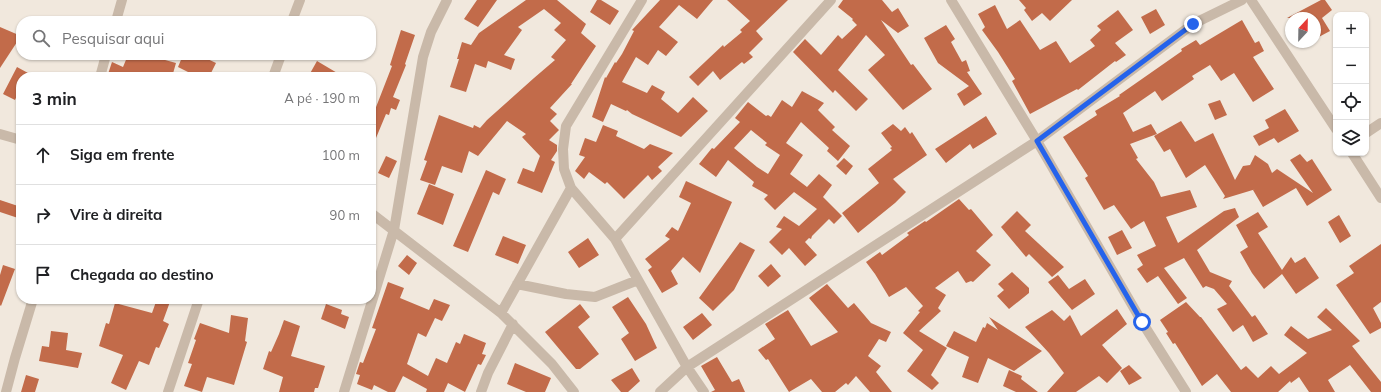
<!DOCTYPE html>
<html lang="pt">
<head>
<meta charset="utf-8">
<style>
	:root { --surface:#fff; --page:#f6f6f6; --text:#202124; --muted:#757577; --line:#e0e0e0 }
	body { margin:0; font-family:Mulish,sans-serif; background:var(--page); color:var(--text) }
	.controls { position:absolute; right:12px; top:12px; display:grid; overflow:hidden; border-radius:8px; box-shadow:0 1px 3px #0004 }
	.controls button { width:36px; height:36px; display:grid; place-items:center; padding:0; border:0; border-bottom:1px solid var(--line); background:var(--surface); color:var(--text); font:20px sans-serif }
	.compass { position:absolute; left:1285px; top:12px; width:36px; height:36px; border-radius:50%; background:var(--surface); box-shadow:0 1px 3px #0004; rotate:22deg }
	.stop { position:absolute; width:12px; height:12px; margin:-9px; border:3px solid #2563eb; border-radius:50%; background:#fff }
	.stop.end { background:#2563eb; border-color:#fff; box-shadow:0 1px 4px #0008 }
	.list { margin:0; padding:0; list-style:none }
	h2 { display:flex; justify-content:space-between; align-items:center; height:52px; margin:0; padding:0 16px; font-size:17px }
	h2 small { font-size:13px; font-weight:400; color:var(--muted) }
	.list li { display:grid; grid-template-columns:26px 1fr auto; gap:12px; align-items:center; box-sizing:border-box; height:60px; padding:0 16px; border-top:1px solid var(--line) }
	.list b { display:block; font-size:15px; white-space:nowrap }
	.list em { font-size:13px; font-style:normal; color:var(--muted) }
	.icon { flex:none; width:22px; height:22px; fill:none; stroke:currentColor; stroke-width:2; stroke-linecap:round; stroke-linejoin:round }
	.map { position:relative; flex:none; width:1381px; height:392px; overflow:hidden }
	.search { position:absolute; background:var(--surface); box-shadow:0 1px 3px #0004; left:16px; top:16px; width:360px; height:44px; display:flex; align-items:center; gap:10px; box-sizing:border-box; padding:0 14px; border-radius:16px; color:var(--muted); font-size:15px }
	.panel { position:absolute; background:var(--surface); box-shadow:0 1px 3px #0004; left:16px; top:72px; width:360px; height:232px; border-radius:16px }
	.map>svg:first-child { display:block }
	.building { fill:#c26b4a; fill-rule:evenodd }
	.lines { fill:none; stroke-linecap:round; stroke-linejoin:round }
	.street { stroke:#c9b9a9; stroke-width:10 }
	.route { stroke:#2563eb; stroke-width:5 }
</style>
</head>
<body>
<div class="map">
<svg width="1381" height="392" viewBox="0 0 1381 392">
	<rect width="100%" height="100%" fill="#f1e8dd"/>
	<path class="building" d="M477 0H497L478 27 464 19Z
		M526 0H557L586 24 581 33 596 46 571 84H572L550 108 557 114 550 121 559 130 549 140 557 145V151L551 160 555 162 542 193 517 183 523 168 534 172 540 156 522 137 526 134 507 121 478 156 469 151 462 173 442 166 435 185 420 180 427 161 424 160 439 115 473 128 474 125 480 128 487 120 534 78 555 60 551 57 566 40 554 30 561 23 544 9 518 27 522 30 504 55 515 59 511 70 488 61 486 68 475 64 466 92 450 87 459 59H457L462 42 471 45 479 33Z
		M597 0H601L619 11 610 25 590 12Z
		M660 0H713L697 19 679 5 659 27 678 42 666 56 658 50 648 65 636 57 622 82 647 93 652 85 665 92 661 99 678 113 693 97 708 111 681 137 632 114 627 110 626 111 611 104 603 122 592 117 605 77 606 78 615 62 616 63 622 54 634 31 632 30Z
		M727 0H788L756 31 763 39 749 53 753 57 744 64 742 62 720 80 713 71 698 86 689 77 723 45 724 47 742 32 740 30 750 21Z
		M843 0H882L892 12 898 8 909 26 898 33 881 20 911 65 913 64 932 89 903 110 868 70 885 55 866 35 838 70 868 99 856 111 835 90 833 93 793 52 805 39 821 55 838 35 842 39 857 25 852 20 853 19 838 7Z
		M1019 0H1072L1050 21 1042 13 1032 21 1024 10 1026 8Z
		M1321 0H1325L1332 10 1322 18 1330 31 1315 39V18H1287Z
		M995 5 1007 29 1020 20 1040 50 1056 41 1070 63 1095 46 1090 40 1101 30 1097 26 1118 10 1133 30 1115 43 1126 55 1116 62 1115 61 1078 90 1077 89 1030 114 1012 81 1015 79 998 52 982 30 985 27 978 14Z
		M1156 9 1165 25 1150 34 1141 17Z
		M1242 20 1255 43 1259 41 1264 51 1253 57 1274 89 1253 102 1234 73 1221 81 1210 65 1192 76 1194 79 1162 101 1155 91 1123 113 1133 132 1151 124 1157 134 1130 144 1138 158 1136 159 1154 182 1161 197 1190 190 1197 207 1166 217 1178 243 1224 211 1235 208 1239 217 1197 250 1210 272 1232 281 1229 286 1252 317 1255 315 1268 334 1253 342 1243 325 1233 332 1217 309 1227 304 1214 289 1206 286 1203 288 1184 258 1164 268 1187 298 1178 304 1158 276 1147 283 1137 269 1143 265 1137 255 1156 246 1144 221 1131 229 1114 205 1104 210 1085 178 1088 176 1063 137 1097 115 1095 111 1120 96 1119 95 1182 51 1181 49 1196 40 1200 45Z
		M946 25 955 39 951 42 962 62 966 60 970 71 967 72 982 94 964 106 957 94 969 86 938 63 924 38Z
		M0 27 21 36 0 68Z
		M401 30 415 35 405 64 406 65 393 97 400 100 396 110 391 108 389 115 386 114 371 150V120L392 66 390 65Z
		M128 55H147L176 63 172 77H107L112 62 123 67Z
		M183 55H199L216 63 209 77H198L178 67Z
		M317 61 344 77H308Z
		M17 67 28 73 26 77H21V87L15 100 3 94Z
		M802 91 824 103 818 110 835 127 832 130 850 146 838 161 827 151 829 148 801 122 786 143 803 155 790 174 807 187 819 174 832 185 823 197 842 216 834 224 829 219 812 236 811 239 809 238 805 242 817 255 805 266 789 248 782 255 769 242 782 229 776 227 784 216 799 226 817 209 794 192 775 210 764 199 768 195 752 186 754 182 728 160 716 177 699 164 712 148 714 149 740 122 735 118 748 102 766 116 768 115 771 117 782 100 792 107ZM751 130 767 143 765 145 780 155 768 174 757 167 734 148Z
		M1220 100 1227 115 1215 120 1208 104Z
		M1285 109 1299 131 1278 143 1274 138 1259 146 1253 136 1269 128 1265 120Z
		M986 116 997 134 973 149 970 144 946 163 935 149Z
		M1181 121 1195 142 1213 133 1235 180 1243 166 1250 165 1255 155 1268 164 1272 173 1277 169 1313 193 1290 160 1300 154 1307 162 1312 159 1332 190 1307 206 1296 188 1263 207 1253 190 1256 189 1223 199 1225 196 1205 165 1186 178 1170 149 1164 152 1154 136Z
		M893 124 901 131 905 127 910 134 912 132 927 155 893 179 906 192 895 203 858 233 842 213 879 183 868 169 892 150 890 148 892 147 881 133Z
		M603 125 618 131 616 136 644 149 650 144 673 153 658 167 662 171 652 180 648 175 624 199 607 182 605 184 589 172 584 179 575 171 585 157 579 155 585 138 596 142Z
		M386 156 397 161 389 178 378 173Z
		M844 158 853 166 846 175 836 166Z
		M486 170 506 179 499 195 493 192 468 252 453 246Z
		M686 181 732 202 700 273 683 257 671 271 678 284 662 293 648 270 652 267 645 259 670 239 665 236 672 227 678 231 691 203 679 197Z
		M429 184 454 194 443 225 417 214Z
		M959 199 969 210 971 209 993 235 976 251 991 265 973 282 971 281 966 283 958 271 935 288 946 295 938 308 941 311 919 331 947 348 931 375 939 383 932 390 907 371 923 350 903 333 920 312 918 311 923 306 906 287 889 297 875 274 866 262 880 252 882 255 909 235 907 233 925 221 926 222Z
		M0 200 21 207V219L0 212Z
		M1017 211 1031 225 1025 231 1064 267 1052 277 1029 254 1026 257 1001 227Z
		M1258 212 1268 227 1258 233 1282 270 1291 257 1295 263 1305 257 1319 278 1296 294 1282 274 1264 289 1252 273 1240 252 1248 247 1236 225Z
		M1339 215 1351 236 1340 243 1328 222Z
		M1122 230 1132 248 1117 255 1108 237Z
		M503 236 526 245 518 264 495 255Z
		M588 238 599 255 579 268 568 252Z
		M740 242 755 250 734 290 713 311 699 298Z
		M1381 244V302L1373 308 1381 323V328L1370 334 1336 285 1354 273 1349 266Z
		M407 255 417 263 409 275 398 266Z
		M771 264 781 276 768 287 758 276Z
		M3 265 15 269 1 306 0 305V275Z
		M1012 272 1029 288V293L1009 309 997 296 1004 290 998 284Z
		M1058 275 1069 289 1085 279 1095 294 1072 310 1048 282Z
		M388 282 404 288 400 298 429 310 434 299 450 305 442 321 435 318 426 337 418 333 407 364 428 376 436 358 447 363 456 342 460 344 464 334 486 343 482 354 486 355 481 365 478 364 465 392 448 383 444 392H426L427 389 403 376 395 392H388L374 385 372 390 357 384 360 375 356 374 360 362 363 363 376 329 372 328Z
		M827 284 848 308 854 303 871 323 891 332 886 342 879 339 868 356 881 366 876 372 892 392H870L856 376 848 385 846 383 835 392H822L811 379 789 392 768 359 766 360 758 350 775 339 765 324 788 310 811 346 838 332 809 298Z
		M628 297 646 324 657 348 635 361 621 339 629 333 612 307Z
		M157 299H171L163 321 169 324 159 348 156 347 149 365 139 361 126 390 111 383 123 355 99 346 106 323 109 324 115 303 152 313Z
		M1186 302 1200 317H1201L1241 370 1246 366 1258 378 1271 366 1279 374 1307 353 1284 335 1291 326 1308 339 1332 330 1317 317 1326 308 1360 341 1352 346 1381 382V392H1371L1350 365 1328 380 1335 392H1309L1299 377 1291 383 1290 381 1278 392H1231L1217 374 1202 386 1175 343 1173 344 1166 333 1168 332 1160 320Z
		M326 304 342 310 341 314 349 317 345 329 321 319Z
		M580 304 590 317 578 327 599 354 580 369H576L545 332Z
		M1117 309 1127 324 1102 345 1122 368 1107 383 1099 376 1076 392H1047L1064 373 1049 353 1025 327 1052 310 1064 321 1070 315 1081 336Z
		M702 313 712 325 693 340 683 327Z
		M231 315 248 318 245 341 247 342 234 385 207 377 202 392 184 386 192 364 188 363 196 340 194 339 200 323 229 333Z
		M989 317 1042 351 1014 371 988 358 978 383 962 377 969 357 946 346 954 331 976 342 983 327 985 328 987 323 998 330Z
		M284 320 300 326 291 356 325 366 318 388H315L314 392H279L283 377 263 369 269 351 271 352 279 334Z
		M51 331 68 333 66 350 82 353 78 368 39 361 42 346 49 347Z
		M717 357 732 382 739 379 745 392H711L715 390 701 366Z
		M515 363 551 378 545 392H526L507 384Z
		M1129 365 1142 378 1129 385 1120 371Z
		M632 368 640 381 628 392H621L611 380Z
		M1009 370 1022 376 1021 379 1038 392H1016L1003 386Z
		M26 375 39 379 35 392H21Z"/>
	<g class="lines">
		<path class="street" d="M642 0 566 126 563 149 564 169 571 188 615 239 687 367 704 392
			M951 0 1037 141 1142 322 1186 392
			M1251 0 1336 129
			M116 21 122 0
			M292 21 300 0
			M100 77 106 55
			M273 77 281 55
			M1366 133 1381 123
			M0 134 21 140
			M1352 153 1381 198
			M371 213 501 313 552 364 574 392
			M615 239 831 0
			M517 284 566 294 595 297 638 280
			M501 313 571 188
			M6 392 15 358 33 299
			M168 392 199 299
			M344 392 394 230 423 57 431 32 447 0
			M481 392 488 373 513 324
			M660 392 687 367 1037 141 1193 24 1242 0"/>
	</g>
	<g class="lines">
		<path class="route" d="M1142 322 1037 141 1193 24"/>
	</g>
</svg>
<div class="controls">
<button>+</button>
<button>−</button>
<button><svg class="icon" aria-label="locate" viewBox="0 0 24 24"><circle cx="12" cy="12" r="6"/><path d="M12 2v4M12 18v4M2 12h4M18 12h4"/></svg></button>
<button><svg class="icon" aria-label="layers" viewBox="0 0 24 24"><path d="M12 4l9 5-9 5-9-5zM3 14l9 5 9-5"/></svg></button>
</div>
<svg class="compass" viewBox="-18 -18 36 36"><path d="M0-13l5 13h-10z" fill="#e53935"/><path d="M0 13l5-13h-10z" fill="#757577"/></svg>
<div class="stop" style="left:1142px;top:322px"></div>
<div class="stop end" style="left:1193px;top:24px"></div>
<div class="search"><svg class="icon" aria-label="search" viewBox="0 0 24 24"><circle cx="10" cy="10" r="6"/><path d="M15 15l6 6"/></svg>Pesquisar aqui</div>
<section class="panel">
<h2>3 min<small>A pé · 190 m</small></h2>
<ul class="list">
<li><svg class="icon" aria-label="ahead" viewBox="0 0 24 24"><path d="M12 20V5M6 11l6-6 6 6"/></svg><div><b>Siga em frente</b></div><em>100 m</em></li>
<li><svg class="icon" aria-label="right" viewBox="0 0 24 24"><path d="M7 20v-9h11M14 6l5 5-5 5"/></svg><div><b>Vire à direita</b></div><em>90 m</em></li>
<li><svg class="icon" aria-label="arrive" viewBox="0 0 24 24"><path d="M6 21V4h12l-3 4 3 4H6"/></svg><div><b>Chegada ao destino</b></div></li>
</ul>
</section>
</div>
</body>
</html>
